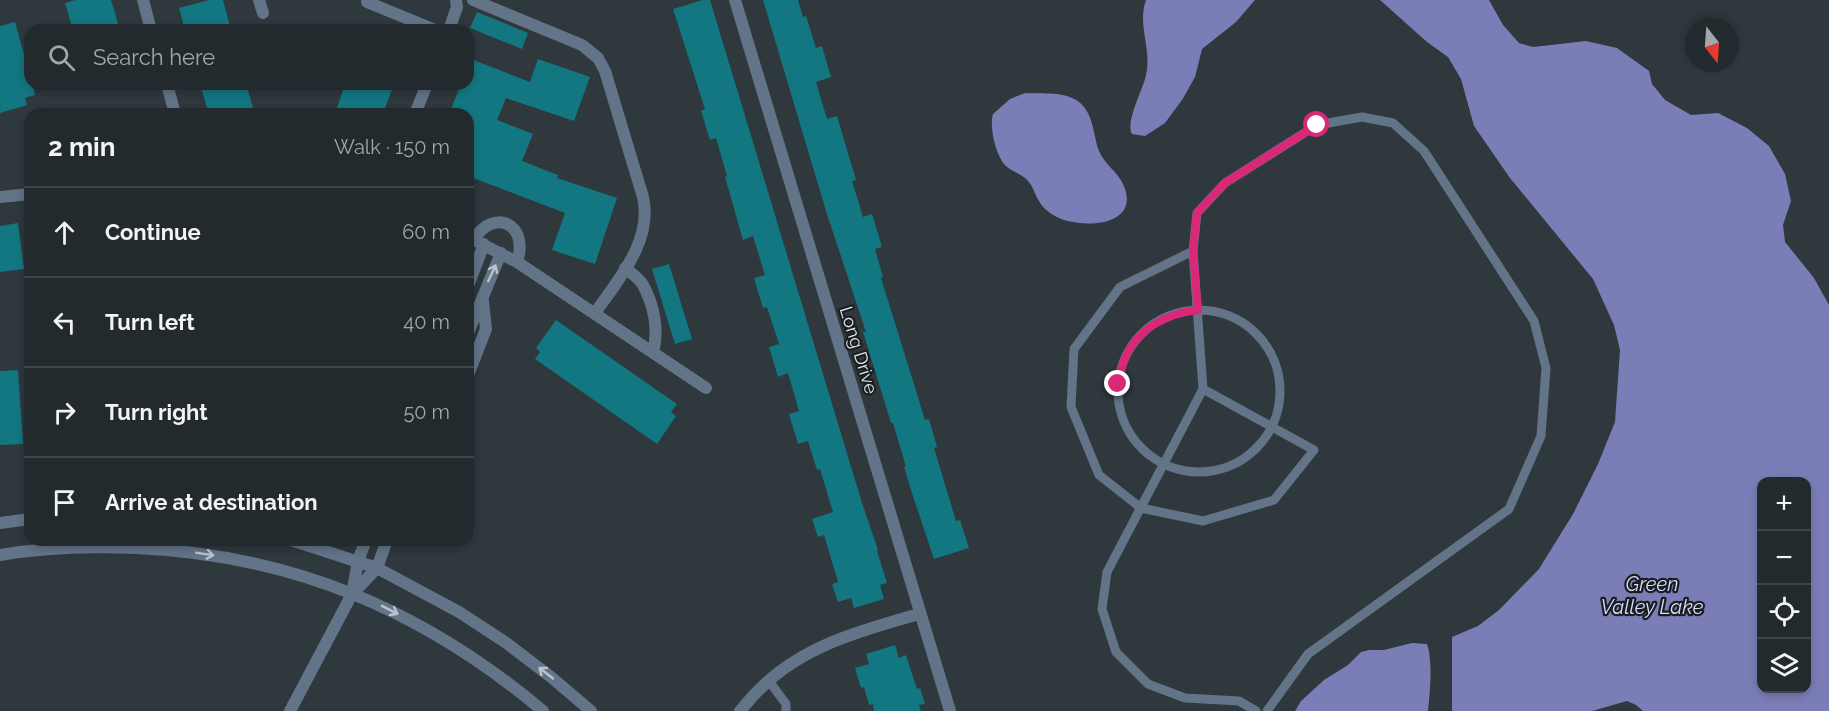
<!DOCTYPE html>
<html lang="en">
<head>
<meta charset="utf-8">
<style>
	:root { --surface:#222a2e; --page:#2a3236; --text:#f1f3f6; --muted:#a2a7aa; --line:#3f464a }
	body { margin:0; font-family:Raleway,sans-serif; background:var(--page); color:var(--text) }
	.controls { position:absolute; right:18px; bottom:18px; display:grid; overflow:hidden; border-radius:12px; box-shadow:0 3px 9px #0003 }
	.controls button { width:54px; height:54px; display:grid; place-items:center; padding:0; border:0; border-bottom:2px solid var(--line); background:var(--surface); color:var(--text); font:30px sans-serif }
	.compass { position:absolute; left:1685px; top:18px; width:54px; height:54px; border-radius:50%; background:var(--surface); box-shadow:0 3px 9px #0003; rotate:163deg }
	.stop { position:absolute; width:18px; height:18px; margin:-14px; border:4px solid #db2777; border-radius:50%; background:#fff }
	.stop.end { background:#db2777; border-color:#fff; box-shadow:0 2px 6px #0008 }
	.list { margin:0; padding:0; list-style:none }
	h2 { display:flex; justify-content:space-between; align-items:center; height:78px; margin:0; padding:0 24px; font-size:26px }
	h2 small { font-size:20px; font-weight:400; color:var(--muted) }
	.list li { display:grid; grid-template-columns:39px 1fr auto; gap:18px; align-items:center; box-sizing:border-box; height:90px; padding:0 24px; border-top:2px solid var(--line) }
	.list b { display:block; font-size:22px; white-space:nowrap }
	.list em { font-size:20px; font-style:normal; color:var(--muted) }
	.icon { flex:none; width:33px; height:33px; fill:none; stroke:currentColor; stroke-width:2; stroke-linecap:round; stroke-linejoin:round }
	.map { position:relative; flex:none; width:1829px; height:711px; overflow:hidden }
	.search { position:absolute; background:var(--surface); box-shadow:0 3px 9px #0003; left:24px; top:24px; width:450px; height:66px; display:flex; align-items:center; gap:15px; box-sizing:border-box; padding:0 21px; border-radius:18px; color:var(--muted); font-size:22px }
	.panel { position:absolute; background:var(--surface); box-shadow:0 3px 9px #0003; left:24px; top:108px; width:450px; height:438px; border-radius:18px }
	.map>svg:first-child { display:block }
	.water { fill:#7b7eb6; fill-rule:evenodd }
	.building { fill:#137781 }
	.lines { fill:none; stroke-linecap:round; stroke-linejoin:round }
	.service { stroke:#637388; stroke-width:9 }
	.minor { stroke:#637388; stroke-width:12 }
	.tertiary { stroke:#637388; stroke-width:12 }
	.oneway { stroke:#bbc4cd }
	.route { stroke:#db2777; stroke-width:8 }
	.labels { text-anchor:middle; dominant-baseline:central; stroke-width:4.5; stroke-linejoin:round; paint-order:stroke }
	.street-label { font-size:18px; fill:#e1e7eb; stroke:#1a1e21 }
	.water-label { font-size:20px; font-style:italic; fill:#d9ddfe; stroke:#1a1e21 }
</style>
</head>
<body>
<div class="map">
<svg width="1829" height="711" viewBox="0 0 1829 711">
	<rect width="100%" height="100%" fill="#2e383d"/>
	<path class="water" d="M1146 0H1255L1236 22 1202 49 1195 77 1182 100 1165 123 1145 136 1132 134C1125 122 1143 90 1146 75 1152 49 1137 25 1146 0Z
		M1380 0H1489L1503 25 1519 43 1533 47 1586 41 1617 48 1649 71 1652 84 1665 100 1691 115 1718 113 1747 128 1769 146 1785 174 1791 201 1783 225 1785 242 1814 278 1829 305V711H1643L1636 705 1627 701 1592 711H1452V637L1478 626 1499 610 1539 569 1573 514 1598 464 1615 422 1620 350 1614 325 1593 279 1510 178 1474 126 1461 79 1448 57 1427 42ZM1762 482H1806V688H1762Z
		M1025 93C1042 94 1065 91 1079 102 1094 114 1093 135 1099 151 1105 165 1117 171 1123 184 1143 227 1080 230 1055 216 1033 204 1038 189 1025 178 1019 173 1011 171 1006 166 996 157 989 127 993 114L1010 99Z
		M1412 643 1427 644C1433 661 1430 693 1428 711H1295L1301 701 1324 680 1348 665 1361 652 1369 650H1384Z"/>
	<path class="building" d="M75 0H111L120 30H73L65 3Z
		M209 0H223L231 30H185L179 8Z
		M703 0H710L862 503 878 550 877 551 887 583 880 585 884 599 854 608 851 598 838 602 832 584 838 582 824 535 818 537 812 519 833 512 820 469 817 470 808 441 798 444 789 414 799 411 788 373 778 377 769 347 779 344 767 307 763 308 754 278 765 275 753 236 743 240 725 177 727 176 716 138 710 140 701 111 705 109 673 9Z
		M763 0H798L803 17 806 16 816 48 822 46 831 77 816 82 827 119 837 116 856 180 852 181 863 217 872 214 882 247 875 249 883 277 881 278 925 420 929 419 937 447 934 448 956 521 960 520 969 548 934 559 911 490 904 467H906L893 423H891L863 332H866L826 211Z
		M477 12 528 33 522 49 470 28Z
		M15 22 30 76V84H32L35 95 25 98 27 105 0 113V26Z
		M471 59 530 82 538 59 590 77 574 121 506 98 497 120 533 134 522 161 558 175 557 178 617 198 595 264 552 250 565 213 468 176V114H449L461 84H468V67Z
		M200 84H246L255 114H209Z
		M345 84H394L383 114H335Z
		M18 223 24 269 0 272V226Z
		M669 264 692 339 675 344 652 269Z
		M556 320 677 404 671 412 676 416 657 444 535 359 540 352 536 348Z
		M18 370 23 444 0 445V371Z
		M895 645 899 658 906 655 917 689 920 688 925 704 919 705 921 711H874L873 704 869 705 864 687 861 688 855 668 869 664 866 654Z"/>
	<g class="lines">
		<path class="service" d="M1193 251 1203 389 1107 572 1102 609 1116 652 1148 684 1185 698 1239 701 1256 711
			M1118 391a81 81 0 1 1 162 0a81 81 0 1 1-162 0Z
			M1203 389 1314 450 1274 500 1203 521 1141 508 1099 475 1071 407 1074 349 1120 287 1193 251 1197 213 1225 183 1317 125 1362 117 1393 123 1424 151 1534 321 1546 368 1541 436 1509 509 1308 654 1267 711
			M769 681 786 704V711"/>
		<path class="minor" d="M143 0 151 30
			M259 0 263 13
			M473 0 582 45 598 58 605 71 643 197C653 241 618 280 595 313
			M735 0 950 711
			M367 2 435 30
			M449 30 457 7 456 0
			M167 84 175 114
			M415 114 427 84
			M0 197 30 194
			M468 237 517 262 706 388
			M474 240C492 208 530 222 517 262
			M625 268C631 273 639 278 643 285 654 305 659 331 653 352
			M468 286 484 244
			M468 333 501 253
			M468 375 486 329 483 301
			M353 593 377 568 387 540
			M290 711 352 594 358 561 366 540
			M740 711C747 703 754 694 762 687 805 645 863 630 919 614"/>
		<path class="tertiary" d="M0 523 30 519
			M291 540 377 568 459 612 505 642 551 677 591 711
			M0 555C45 547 91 546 136 548 293 555 423 610 543 711"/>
	</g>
	<defs><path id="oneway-shaft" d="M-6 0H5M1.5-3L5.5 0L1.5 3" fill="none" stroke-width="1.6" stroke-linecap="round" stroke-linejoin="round" transform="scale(1.5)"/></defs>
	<g class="oneway">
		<use href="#oneway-shaft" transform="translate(492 273) rotate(-65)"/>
		<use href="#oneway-shaft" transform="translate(205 554) rotate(9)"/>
		<use href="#oneway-shaft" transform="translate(390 610) rotate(27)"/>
		<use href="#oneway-shaft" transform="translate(546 673) rotate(-142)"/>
	</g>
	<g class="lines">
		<path class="route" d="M1118 384C1120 377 1121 369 1124 361 1135 330 1167 313 1198 310L1193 251 1197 213 1225 183 1317 125"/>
	</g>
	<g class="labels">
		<g class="street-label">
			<text transform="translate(859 350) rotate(73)">Long Drive</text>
		</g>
		<g class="water-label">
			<text x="1652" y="584">Green<tspan x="1652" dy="23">Valley Lake</tspan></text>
		</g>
	</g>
</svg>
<div class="controls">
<button>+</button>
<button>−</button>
<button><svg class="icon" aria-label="locate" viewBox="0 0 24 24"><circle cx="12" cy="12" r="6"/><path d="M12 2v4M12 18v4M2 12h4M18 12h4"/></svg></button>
<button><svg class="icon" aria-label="layers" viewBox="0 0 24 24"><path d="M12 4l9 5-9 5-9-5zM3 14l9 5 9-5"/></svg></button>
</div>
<svg class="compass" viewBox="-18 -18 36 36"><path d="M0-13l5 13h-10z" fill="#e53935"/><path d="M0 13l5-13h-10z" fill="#a2a7aa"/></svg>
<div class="stop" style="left:1317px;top:125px"></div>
<div class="stop end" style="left:1118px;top:384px"></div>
<div class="search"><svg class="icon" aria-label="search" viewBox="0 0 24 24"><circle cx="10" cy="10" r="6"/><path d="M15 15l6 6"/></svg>Search here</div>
<section class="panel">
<h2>2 min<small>Walk · 150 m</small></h2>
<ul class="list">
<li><svg class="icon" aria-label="ahead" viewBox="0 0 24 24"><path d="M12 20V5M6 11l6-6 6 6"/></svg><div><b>Continue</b></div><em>60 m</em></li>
<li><svg class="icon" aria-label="left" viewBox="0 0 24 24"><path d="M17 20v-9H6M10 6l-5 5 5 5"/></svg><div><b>Turn left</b></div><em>40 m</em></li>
<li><svg class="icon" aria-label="right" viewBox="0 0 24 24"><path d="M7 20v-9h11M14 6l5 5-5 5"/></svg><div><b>Turn right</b></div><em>50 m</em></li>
<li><svg class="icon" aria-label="arrive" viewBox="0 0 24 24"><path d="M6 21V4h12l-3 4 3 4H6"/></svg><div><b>Arrive at destination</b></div></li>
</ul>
</section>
</div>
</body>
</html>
